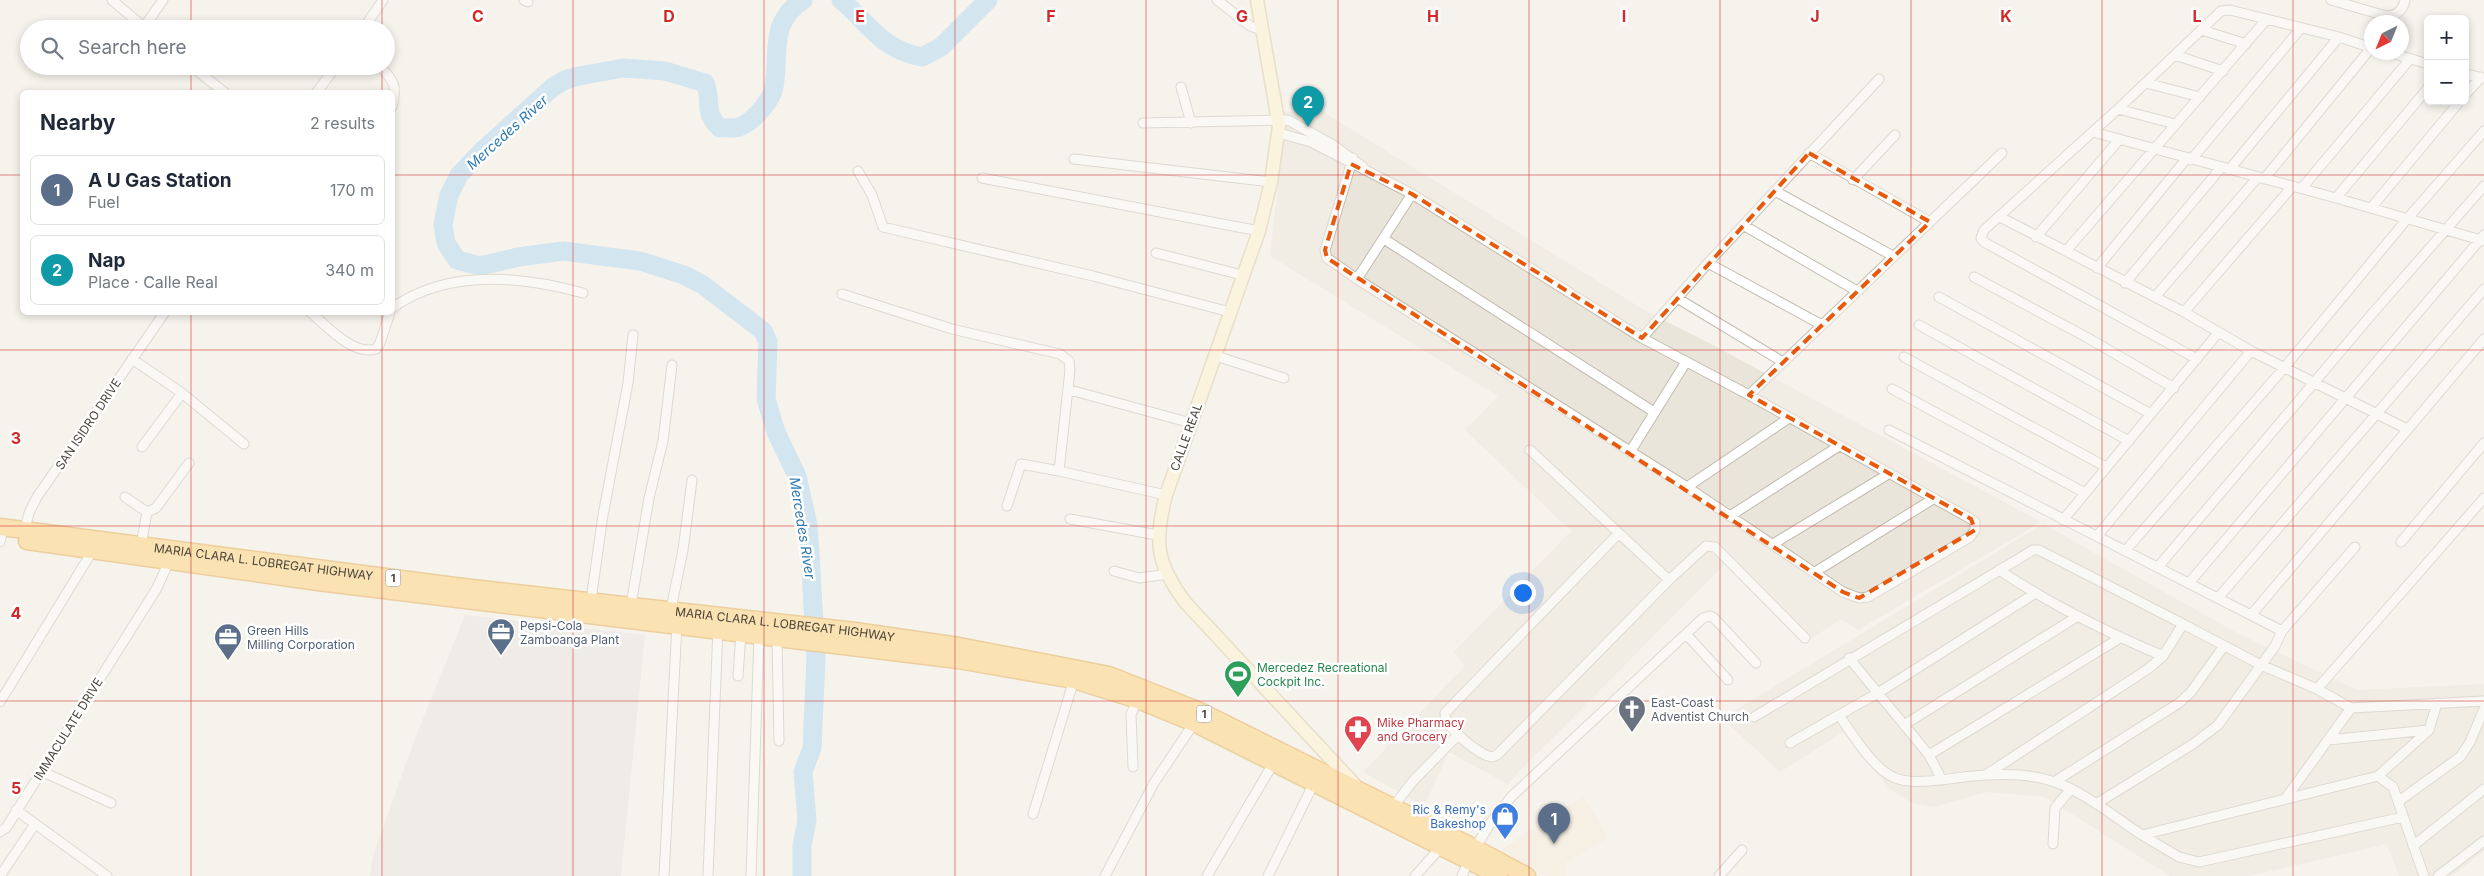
<!DOCTYPE html>
<html lang="en">
<head>
<meta charset="utf-8">
<style>
	:root { --surface:#fff; --page:#f2f2f3; --text:#1f2937; --muted:#747a83; --line:#e0e1e3; --accent:#7c3aed }
	body { margin:0; font-family:Inter,sans-serif; background:var(--page); color:var(--text) }
	.controls { position:absolute; right:15px; top:15px; display:grid; overflow:hidden; border-radius:8px; box-shadow:0 2px 8px #0003 }
	.controls button { width:45px; height:45px; display:grid; place-items:center; padding:0; border:0; border-bottom:1px solid var(--line); background:var(--surface); color:var(--text); font:25px sans-serif }
	.compass { position:absolute; left:2364px; top:15px; width:45px; height:45px; border-radius:50%; background:var(--surface); box-shadow:0 2px 8px #0003; rotate:223deg }
	.you { position:absolute; left:1522px; top:592px; width:18px; height:18px; margin:-12px; border:4px solid #fff; border-radius:50%; background:#1a73e8; box-shadow:0 0 0 8px #1a73e833 }
	.badge { display:grid; place-items:center; width:32px; height:32px; border-radius:50%; background:var(--accent); color:#fff; font-size:16px; font-weight:700 }
	.pin { position:absolute; translate:-50% -41px; filter:drop-shadow(0 1px 2px #0008) }
	.pin::after { content:''; position:absolute; top:26px; width:18px; height:15px; background:inherit; clip-path:polygon(0 0,100% 0,50% 100%) }
	.list { margin:0; padding:0; list-style:none }
	h2 { display:flex; justify-content:space-between; align-items:center; height:65px; margin:0; padding:0 20px; font-size:21px }
	h2 small { font-size:16px; font-weight:400; color:var(--muted) }
	.list li { display:grid; grid-template-columns:32px 1fr auto; gap:15px; align-items:center; box-sizing:border-box; height:70px; margin:0 10px 10px; padding:0 10px; border:1px solid var(--line); border-radius:8px }
	.list b { display:block; font-size:19px; white-space:nowrap }
	.list p { margin:0; font-size:16px; white-space:nowrap; color:var(--muted) }
	.list em { font-size:16px; font-style:normal; color:var(--muted) }
	.icon { flex:none; width:28px; height:28px; fill:none; stroke:currentColor; stroke-width:2; stroke-linecap:round; stroke-linejoin:round }
	.map { position:relative; flex:none; width:2484px; height:876px; overflow:hidden }
	.search { position:absolute; background:var(--surface); box-shadow:0 2px 8px #0003; left:20px; top:20px; width:375px; height:55px; display:flex; align-items:center; gap:12px; box-sizing:border-box; padding:0 18px; border-radius:28px; color:var(--muted); font-size:19px }
	.panel { position:absolute; background:var(--surface); box-shadow:0 2px 8px #0003; left:20px; top:90px; width:375px; height:225px; border-radius:8px }
	.map>svg:first-child { display:block }
	.residential { fill:#eae5da }
	.commercial { fill:#f7ead8 }
	.industrial { fill:#e6e2dd }
	.lines { fill:none; stroke-linecap:round; stroke-linejoin:round }
	.river { stroke:#a9d4f2; stroke-width:19 }
	.street-casing { stroke:#c2bbae; stroke-width:11 }
	.secondary-casing { stroke:#d6c79b; stroke-width:15 }
	.highway-casing { stroke:#e0a43c; stroke-width:19 }
	.street { stroke:#fff; stroke-width:9 }
	.secondary { stroke:#fff3cd; stroke-width:12 }
	.highway { stroke:#ffcf6e; stroke-width:16 }
	.marked { fill:none; stroke:#e8590c; stroke-width:4; stroke-dasharray:10 6; stroke-linejoin:round }
	.grid { fill:none; stroke:#d62828; stroke-width:1; stroke-opacity:0.55 }
	.labels { text-anchor:middle; dominant-baseline:central; stroke-width:5; stroke-linejoin:round; paint-order:stroke }
	.shield { fill:#fff; stroke:#817c74; stroke-width:1 }
	.shield-label { font-size:11px; font-weight:bold; fill:#4b4439 }
	.street-label { font-size:12px; fill:#4b4439; stroke:#fff }
	.service-label { font-size:12px; fill:#4e5e75; stroke:#fff; text-anchor:start }
	.leisure-label { font-size:12px; fill:#27864d; stroke:#fff; text-anchor:start }
	.worship-label { font-size:12px; fill:#5b616d; stroke:#fff; text-anchor:start }
	.health-label { font-size:12px; fill:#be3a42; stroke:#fff; text-anchor:start }
	.shop-label { font-size:12px; fill:#366cbe; stroke:#fff; text-anchor:end }
	.water-label { font-size:14px; font-style:italic; fill:#2e7ab2; stroke:#fff }
	.grid-label { font-size:16px; text-anchor:middle; font-weight:bold; fill:#d62828; stroke:#fff; stroke-width:5; stroke-linejoin:round; paint-order:stroke }
</style>
</head>
<body>
<div class="map">
<svg width="2484" height="876" viewBox="0 0 2484 876">
	<rect width="100%" height="100%" fill="#f6f3ec"/>
	<path class="residential" d="M1302 99 1646 311 1711 344 2041 522 1858 630 1841 619 1803 644 1726 563 1507 784 1449 752 1424 806 1363 772 1465 666 1454 652 1571 531 1465 430 1498 396 1270 256 1282 151 1281 110 1294 113Z
		M2043 524 2239 634 2357 690 2484 684V851L2452 876H2399L2387 844 2249 876H2170L2045 797 1987 792 1934 807 1912 803 1890 789 1843 732 1780 772 1722 718Z"/>
	<path class="commercial" d="M1583 796 1608 838 1566 862V876H1546L1501 850Z"/>
	<path class="industrial" d="M465 615 645 635 621 876H370L373 856 414 741Z"/>
	<g class="lines">
		<path class="river" d="M841 0C870 24 880 49 922 57L941 47 988 0
			M802 876V846L807 820 803 772 812 748 816 659 810 554 808 525 797 476 776 432 766 399 768 342 763 331 703 285 684 275 640 261 563 251 518 257 480 266 457 260 446 243 443 225 446 209 449 195 459 175 483 150 553 87 565 80 579 76 623 68 665 71 705 83C713 102 702 111 720 128 726 127 734 129 739 127 752 123 772 100 774 87 780 53 768 23 803 0"/>
		<g class="street-casing">
			<path id="street" d="M112 0 146 29
				M524 0 528 2
				M1217 0 1250 26 1262 30
				M2331 0 2386 16C2397 16 2403 10 2405 0
				M144 27 163 0
				M363 29 383 0
				M2202 30 2246 44
				M2388 52 2428 64
				M2175 55 2223 71
				M191 66 224 92
				M380 66C395 83 397 85 392 107
				M2465 74 2484 78
				M2146 83 2200 97
				M1181 87 1191 123
				M317 92 336 66
				M2465 95 2481 77
				M2118 109 2175 124
				M1143 123 1288 120 1333 145 1363 167
				M2093 132 2336 198 2484 241
				M1279 133 1311 142 1412 194
				M1809 153 1930 222
				M1353 158 1325 250 1327 258 1357 279 1687 487 1843 592 1859 598 1868 597 1970 537 1975 530V522L1971 519 1749 395 1642 338 1412 194 1357 279
				M1074 159 1271 182
				M2191 160 2301 28
				M2229 170 2339 37
				M858 171 872 195 883 227 1093 276 1230 312
				M982 178 1259 231
				M2264 179 2371 48
				M1853 180 1895 135
				M2302 188 2410 59
				M1775 191 1893 256
				M2336 198 2428 88
				M2371 208 2460 101
				M2000 217 2184 312 2251 351 2407 429
				M1743 225 1857 291
				M2036 237 2118 141
				M1384 239 1654 412
				M2066 251 2266 20
				M1156 253 1242 275
				M1708 263 1822 325
				M2097 268 2187 158
				M1974 277 2088 338 2174 388
				M2125 283 2220 169
				M842 294 952 329 1060 354 1069 361 1070 370 1059 471 1166 495
				M1939 297 2151 414
				M2155 297 2258 177
				M1677 298 1783 362
				M392 308C447 269 521 276 583 293
				M310 312C327 326 353 356 376 349L380 343 390 312
				M2184 312 2292 187
				M1919 325 2129 441
				M1642 338 1708 263 1879 79
				M1216 356 1284 378
				M1904 357 2106 467
				M132 359 182 393 244 444
				M2197 359 1984 242 1981 238 1984 230 2118 109 2221 11 2230 10 2339 37 2372 48
				M1892 389 2085 493
				M1070 390 1191 423
				M1749 395 2002 153
				M1889 430 2282 631 2275 646 2218 725 2193 744 2096 804
				M142 447 182 393
				M1530 450 1669 580
				M1630 452 1686 362
				M1687 487 1789 418
				M125 497 147 512
				M1007 506 1021 464 1059 471
				M1730 516 1839 446
				M1070 519 1157 535
				M2063 520 2218 333
				M24 532 29 513 37 497 165 312
				M1618 534 1445 713C1444 727 1479 755 1492 757L1497 755 1669 580 1706 546 1715 547 1805 638
				M2097 536 2251 351
				M0 542 3 527
				M2401 542 2484 443
				M1773 544 1890 473
				M141 545 147 512 156 508 189 463
				M2126 550 2284 368 2407 219 2484 131
				M2158 567 2372 314 2484 186
				M1999 570C2050 604 2106 632 2163 656
				M1114 571 1139 578 1168 574
				M1815 572 1933 499
				M2189 583 2484 235
				M2218 598 2484 289
				M591 600 603 515 628 383 633 335
				M631 605 649 498 663 441 672 365
				M671 609 683 550 692 480
				M2252 614 2484 339
				M2282 631 2355 547
				M1686 634 1728 680
				M777 637 779 741
				M1849 658 1929 755 1942 780
				M738 676 741 632
				M2317 689 2484 498
				M0 702 93 550
				M1839 715 1878 693 2034 594
				M1754 717 2033 550H2039L2183 624
				M1904 725 2078 616
				M2328 740 2429 730
				M1790 743 1839 715C1852 734 1872 767 1893 777 1914 788 1963 775 1987 775 2007 774 2035 775 2055 782 2084 792 2116 818 2142 835L2378 776 2429 730 2437 703
				M1929 755 2120 638
				M1133 767 1131 714 1138 700
				M41 771 111 803
				M1987 774 2148 669 2163 656 2183 624 2261 665 2317 689 2351 708 2484 701
				M2378 776 2393 787 2424 876
				M2054 782 2179 703 2191 692 2224 646
				M2286 798 2351 708
				M2399 801 2460 757 2470 742 2484 709
				M1393 807 1413 781 1458 735
				M16 810 107 876
				M1033 814 1074 680
				M0 832 6 828 157 588 170 559
				M2142 835 2179 857 2199 862 2403 817
				M2053 844 2055 808 2070 790
				M2413 846 2484 789
				M1475 848 1492 821 1511 797 1703 618 1710 616 1714 618 1756 663
				M0 876 35 824
				M664 876 677 624
				M708 876 718 628
				M751 876 759 635
				M1105 876 1154 783 1194 723
				M1207 876 1274 762
				M1268 876 1314 783
				M1415 876 1442 846
				M1462 876 1469 860
				M1719 876 1742 850
				M2438 876 2484 841"/>
		</g>
		<g class="secondary-casing">
			<path id="secondary" d="M1257 0 1279 126 1271 182 1259 231 1166 495C1154 542 1156 563 1185 602L1357 787"/>
		</g>
		<g class="highway-casing">
			<g id="highway">
				<path id="s1" d="M0 527 463 587 855 631 959 646 1109 675 1200 711 1475 848 1527 876"/>
				<path d="M27 541 318 582 958 660 1074 680 1138 700 1194 723 1499 876"/>
			</g>
		</g>
		<use href="#street" class="street"/>
		<use href="#secondary" class="secondary"/>
		<use href="#highway" class="highway"/>
	</g>
	<path d="M0 0H2484V876H0ZM1809 153 1930 222 1749 395 1971 519 1975 530 1859 598 1843 592 1327 258 1325 250 1351 164 1412 194 1642 338Z" fill="#f6f3ec" fill-opacity=".55" fill-rule="evenodd"/>
	<path class="marked" d="M1809 153 1930 222 1749 395 1971 519 1975 530 1859 598 1843 592 1327 258 1325 250 1351 164 1412 194 1642 338Z"/>
	<path class="grid" d="M191 0V29M382 0V29M573 0V876M764 0V876M955 0V876M1146 0V876M1338 0V876M1529 0V876M1720 0V876M1911 0V876M2102 0V876M2293 0V876M191 66V92M382 66V92M0 175H22M392 175H2484M191 312V876M382 312V876M0 350H2484M0 526H2484M0 701H2484"/>
	<defs>
		<g id="office-pin" transform="scale(1.4375)"><path d="M0 17L-7.5 6A9.5 9.5 0 1 1 7.5 6Z" fill="#5c6f8a" stroke="#fff"/><path d="M-6-3h4V-5.5h4V-3h4V5H-6ZM-1-4.5V-3h2v-1.5ZM-6 0V1H6V0Z" fill="#fff"/></g>
		<g id="stadium-pin" transform="scale(1.4375)"><path d="M0 17L-7.5 6A9.5 9.5 0 1 1 7.5 6Z" fill="#2e9e5b" stroke="#fff"/><path d="M0-5a6.5 5 0 1 0 0 10a6.5 5 0 1 0 0-10ZM-3.5-1.8h7v3.6h-7Z" fill="#fff"/></g>
		<g id="church-pin" transform="scale(1.4375)"><path d="M0 17L-7.5 6A9.5 9.5 0 1 1 7.5 6Z" fill="#6b7280" stroke="#fff"/><path d="M-1.2-6h2.4v3.5h3.3v2.4h-3.3V6h-2.4V-.1h-3.3v-2.4h3.3Z" fill="#fff"/></g>
		<g id="pharmacy-pin" transform="scale(1.4375)"><path d="M0 17L-7.5 6A9.5 9.5 0 1 1 7.5 6Z" fill="#e0444e" stroke="#fff"/><path d="M-2-6h4v4h4v4h-4v4h-4v-4h-4v-4h4Z" fill="#fff"/></g>
		<g id="shop-pin" transform="scale(1.4375)"><path d="M0 17L-7.5 6A9.5 9.5 0 1 1 7.5 6Z" fill="#3f7fe0" stroke="#fff"/><path d="M-5-2.5h2.3a2.7 3.5 0 0 1 5.4 0H5L5.5 6h-11ZM-1.5-2.5h3a1.5 2.3 0 0 0-3 0Z" fill="#fff"/></g>
	</defs>
	<g fill-rule="evenodd">
		<use href="#office-pin" x="501" y="632"/>
		<use href="#office-pin" x="228" y="637"/>
		<use href="#stadium-pin" x="1238" y="674"/>
		<use href="#church-pin" x="1632" y="709"/>
		<use href="#pharmacy-pin" x="1358" y="729"/>
		<use href="#shop-pin" x="1505" y="816"/>
	</g>
	<g class="labels">
		<g class="shield">
			<rect x="385.5" y="569.5" width="15" height="17" rx="4"/>
			<rect x="1196.5" y="705.5" width="15" height="17" rx="4"/>
		</g>
		<g class="shield-label">
			<text x="393" y="578">1</text>
			<text x="1204" y="714">1</text>
		</g>
		<g class="street-label">
			<text transform="translate(88 424) rotate(-56)">SAN ISIDRO DRIVE</text>
			<text transform="translate(1186 437) rotate(-70)">CALLE REAL</text>
			<text stroke="none"><textPath href="#s1" startOffset="266">MARIA CLARA L. LOBREGAT HIGHWAY</textPath></text>
			<text stroke="none"><textPath href="#s1" startOffset="791">MARIA CLARA L. LOBREGAT HIGHWAY</textPath></text>
			<text transform="translate(68 729) rotate(-58)">IMMACULATE DRIVE</text>
		</g>
		<g class="service-label">
			<text x="520" y="625">Pepsi-Cola<tspan x="520" dy="14">Zamboanga Plant</tspan></text>
			<text x="247" y="630">Green Hills<tspan x="247" dy="14">Milling Corporation</tspan></text>
		</g>
		<g class="leisure-label">
			<text x="1257" y="667">Mercedez Recreational<tspan x="1257" dy="14">Cockpit Inc.</tspan></text>
		</g>
		<g class="worship-label">
			<text x="1651" y="702">East-Coast<tspan x="1651" dy="14">Adventist Church</tspan></text>
		</g>
		<g class="health-label">
			<text x="1377" y="722">Mike Pharmacy<tspan x="1377" dy="14">and Grocery</tspan></text>
		</g>
		<g class="shop-label">
			<text x="1486" y="809">Ric &amp; Remy's<tspan x="1486" dy="14">Bakeshop</tspan></text>
		</g>
		<g class="water-label">
			<text transform="translate(507 132) rotate(-42)">Mercedes River</text>
			<text transform="translate(803 528) rotate(81)">Mercedes River</text>
		</g>
	</g>
	<g class="grid-label">
		<text x="478" y="22">C</text>
		<text x="669" y="22">D</text>
		<text x="860" y="22">E</text>
		<text x="1051" y="22">F</text>
		<text x="1242" y="22">G</text>
		<text x="1433" y="22">H</text>
		<text x="1624" y="22">I</text>
		<text x="1815" y="22">J</text>
		<text x="2006" y="22">K</text>
		<text x="2197" y="22">L</text>
		<text x="16" y="444">3</text>
		<text x="16" y="619">4</text>
		<text x="16" y="794">5</text>
	</g>
</svg>
<div class="controls">
<button>+</button>
<button>−</button>
</div>
<svg class="compass" viewBox="-18 -18 36 36"><path d="M0-13l5 13h-10z" fill="#e53935"/><path d="M0 13l5-13h-10z" fill="#747a83"/></svg>
<div class="you"></div>
<div class="pin badge" style="left:1554px;top:844px;background:#5c6f8a">1</div>
<div class="pin badge" style="left:1308px;top:127px;background:#0f9aa8">2</div>
<div class="search"><svg class="icon" aria-label="search" viewBox="0 0 24 24"><circle cx="10" cy="10" r="6"/><path d="M15 15l6 6"/></svg>Search here</div>
<section class="panel">
<h2>Nearby<small>2 results</small></h2>
<ul class="list">
<li><span class="badge" style="background:#5c6f8a">1</span><div><b>A U Gas Station</b><p>Fuel</p></div><em>170 m</em></li>
<li><span class="badge" style="background:#0f9aa8">2</span><div><b>Nap</b><p>Place · Calle Real</p></div><em>340 m</em></li>
</ul>
</section>
</div>
</body>
</html>
